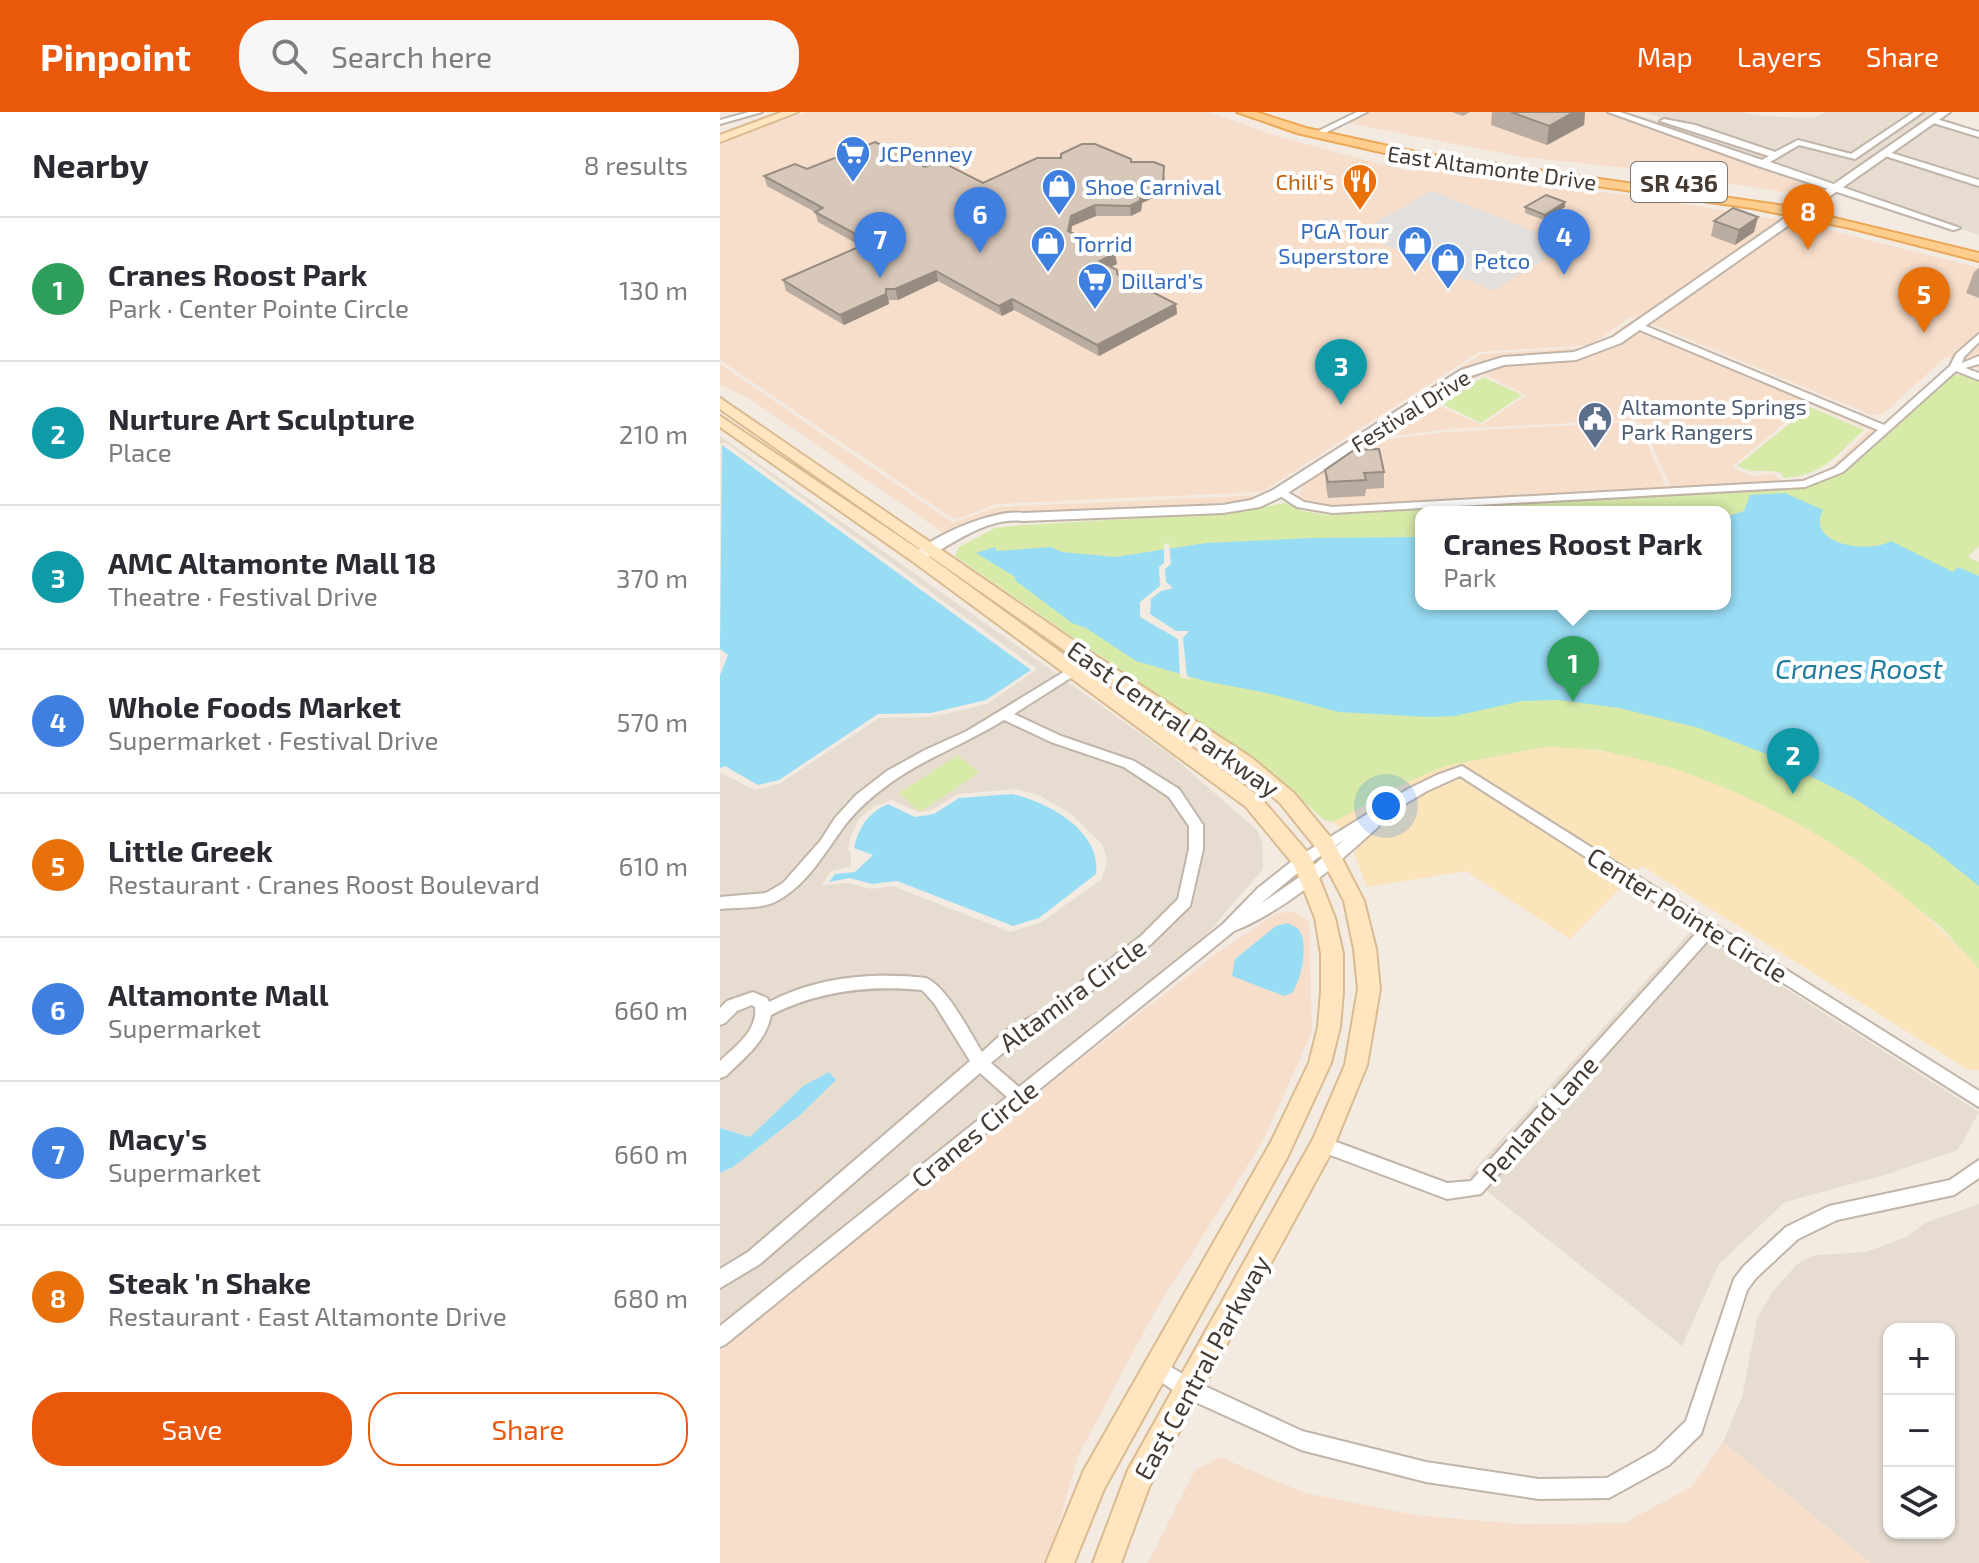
<!DOCTYPE html>
<html lang="en">
<head>
<meta charset="utf-8">
<style>
	:root { --surface:#fff; --page:#f7f7f7; --text:#2b2b33; --muted:#7c7c81; --line:#e1e1e2; --accent:#ea580c }
	body { margin:0; font-family:"Exo 2",sans-serif; background:var(--page); color:var(--text) }
	.controls { position:absolute; right:24px; bottom:24px; display:grid; overflow:hidden; border-radius:16px; box-shadow:0 2px 6px #0004 }
	.controls button { width:72px; height:72px; display:grid; place-items:center; padding:0; border:0; border-bottom:2px solid var(--line); background:var(--surface); color:var(--text); font:40px sans-serif }
	.you { position:absolute; left:666px; top:694px; width:28px; height:28px; margin:-20px; border:6px solid #fff; border-radius:50%; background:#1a73e8; box-shadow:0 0 0 12px #1a73e833 }
	.badge { display:grid; place-items:center; width:52px; height:52px; border-radius:50%; background:var(--accent); color:#fff; font-size:26px; font-weight:700 }
	.pin { position:absolute; translate:-50% -66px; filter:drop-shadow(0 2px 4px #0008) }
	.pin::after { content:''; position:absolute; top:42px; width:28px; height:24px; background:inherit; clip-path:polygon(0 0,100% 0,50% 100%) }
	.popup { position:absolute; left:695px; top:394px; width:316px; height:104px; box-sizing:border-box; display:grid; place-content:center; border-radius:16px; background:var(--surface); filter:drop-shadow(0 2px 6px #0005); font-size:26px; white-space:nowrap; color:var(--muted) }
	.popup b { font-size:30px; color:var(--text) }
	.popup::after { content:''; position:absolute; left:50%; top:100%; margin-left:-16px; border:16px solid transparent; border-top-color:var(--surface) }
	.list { margin:0; padding:0; list-style:none }
	h2 { display:flex; justify-content:space-between; align-items:center; height:104px; margin:0; padding:0 32px; font-size:34px }
	h2 small { font-size:26px; font-weight:400; color:var(--muted) }
	.list li { display:grid; grid-template-columns:52px 1fr auto; gap:24px; align-items:center; box-sizing:border-box; height:144px; padding:0 32px; border-top:2px solid var(--line) }
	.list b { display:block; font-size:30px; white-space:nowrap }
	.list p { margin:0; font-size:26px; white-space:nowrap; color:var(--muted) }
	.list em { font-size:26px; font-style:normal; color:var(--muted) }
	.actions { display:flex; gap:16px; padding:24px 32px }
	.actions a { flex:1; padding:18px 0; border:2px solid var(--accent); border-radius:32px; text-align:center; font-size:28px; color:var(--accent) }
	.actions .main { background:var(--accent); color:#fff }
	.icon { flex:none; width:44px; height:44px; fill:none; stroke:currentColor; stroke-width:2; stroke-linecap:round; stroke-linejoin:round }
	.map { position:relative; flex:none; width:1259px; height:1451px; overflow:hidden }
	header { display:flex; align-items:center; gap:48px; box-sizing:border-box; height:112px; padding:0 40px; background:var(--accent); color:#fff }
	header strong { font-size:38px }
	nav { display:flex; gap:44px; margin-inline-start:auto; font-size:28px }
	.search { width:560px; height:72px; background:var(--page); display:flex; align-items:center; gap:20px; box-sizing:border-box; padding:0 28px; border-radius:32px; color:var(--muted); font-size:30px }
	main { display:flex }
	aside { flex:1; background:var(--surface) }
	.map>svg:first-child { display:block }
	.residential { fill:#e7dcd0; fill-rule:evenodd }
	.commercial { fill:#f7decb; fill-rule:evenodd }
	.green { fill:#d7eaa8; fill-rule:evenodd }
	.sand { fill:#fbe3ba }
	.parking { fill:#e2dfdc }
	.water { fill:#99ddf5 }
	.pier { fill:#f3ebe2 }
	.lines { fill:none; stroke-linecap:round; stroke-linejoin:round }
	.minor-casing { stroke:#c1b4a8; stroke-width:4 }
	.tertiary-casing { stroke:#c1b4a8; stroke-width:4 }
	.secondary-casing { stroke:#dabb90; stroke-width:4 }
	.primary-casing { stroke:#eba858; stroke-width:4 }
	.minor { fill:#fff; fill-rule:evenodd }
	.tertiary { fill:#fff; fill-rule:evenodd }
	.secondary { fill:#ffe6c0; fill-rule:evenodd }
	.primary { fill:#ffce8f; fill-rule:evenodd }
	.wall { fill:#baaca0 }
	.shaded-wall { fill:#978c82 }
	.building { fill:#d8c8ba; stroke:#978c82; stroke-width:2 }
	.labels { text-anchor:middle; dominant-baseline:central; stroke-width:8; stroke-linejoin:round; paint-order:stroke }
	.far-shop-label { font-size:22px; fill:#366cbe; stroke:#fff; text-anchor:start }
	.far-street-label { font-size:22px; fill:#453b33; stroke:#fff }
	.far-food-label { font-size:22px; fill:#c56008; stroke:#fff; text-anchor:end }
	.far-service-label { font-size:22px; fill:#4e5e75; stroke:#fff; text-anchor:start }
	.shield { fill:#fff; stroke:#7d7670; stroke-width:2 }
	.shield-label { font-size:24px; font-weight:bold; fill:#453b33 }
	.street-label { font-size:26px; fill:#453b33; stroke:#fff }
	.water-label { font-size:28px; font-style:italic; fill:#227d9e; stroke:#fff }
</style>
</head>
<body>
<header>
<strong>Pinpoint</strong>
<div class="search"><svg class="icon" aria-label="search" viewBox="0 0 24 24"><circle cx="10" cy="10" r="6"/><path d="M15 15l6 6"/></svg>Search here</div>
<nav><a>Map</a><a>Layers</a><a>Share</a></nav>
</header>
<main>
<aside>
<h2>Nearby<small>8 results</small></h2>
<ul class="list">
<li><span class="badge" style="background:#2e9e5b">1</span><div><b>Cranes Roost Park</b><p>Park · Center Pointe Circle</p></div><em>130 m</em></li>
<li><span class="badge" style="background:#0f9aa8">2</span><div><b>Nurture Art Sculpture</b><p>Place</p></div><em>210 m</em></li>
<li><span class="badge" style="background:#0f9aa8">3</span><div><b>AMC Altamonte Mall 18</b><p>Theatre · Festival Drive</p></div><em>370 m</em></li>
<li><span class="badge" style="background:#3f7fe0">4</span><div><b>Whole Foods Market</b><p>Supermarket · Festival Drive</p></div><em>570 m</em></li>
<li><span class="badge" style="background:#e8710a">5</span><div><b>Little Greek</b><p>Restaurant · Cranes Roost Boulevard</p></div><em>610 m</em></li>
<li><span class="badge" style="background:#3f7fe0">6</span><div><b>Altamonte Mall</b><p>Supermarket</p></div><em>660 m</em></li>
<li><span class="badge" style="background:#3f7fe0">7</span><div><b>Macy's</b><p>Supermarket</p></div><em>660 m</em></li>
<li><span class="badge" style="background:#e8710a">8</span><div><b>Steak 'n Shake</b><p>Restaurant · East Altamonte Drive</p></div><em>680 m</em></li>
</ul>
<div class="actions"><a class="main">Save</a><a>Share</a></div>
</aside>
<div class="map">
<svg width="1259" height="1451" viewBox="0 0 1259 1451">
	<rect width="100%" height="100%" fill="#f3ebe2"/>
	<path class="residential" d="M902 0 970 17 1049 43 1040 49Z
		M923 0H1019L1042 4 1093 6 1107 0H1194L1130 42 1084 28H1075L1053 40Z
		M1204 0H1220L1113 73 1047 51 1084 31 1135 46Z
		M1214 11 1259 25V69L1171 40Z
		M1166 43 1259 74V123L1121 76Z
		M0 324 337 562 287 595 345 568 452 644 536 717 542 729 543 757 481 829 301 975 271 948 257 959 287 986 0 1216V1061L13 1055 79 1004 116 968 83 974 30 1025 0 1016V660L34 678 59 672 159 606 211 605 267 592 317 557 6 331H0ZM296 677 319 683 350 701 383 733 387 749 382 767 320 811 290 820 173 774 151 777 127 771 102 773 111 759 131 755V741L128 738 130 726 139 707 155 694 172 688 198 700 212 698 238 682Z
		M973 817 1259 1000 1238 1038 1168 1062 1065 1090 999 1152 962 1234 748 1064Z
		M1259 1092V1451H1151L1003 1330 1022 1285 1037 1207 1053 1179 1077 1152 1095 1143 1146 1140 1186 1125 1205 1111ZM1169 1217H1229V1421H1169Z"/>
	<path class="commercial" d="M86 0H489L559 25 689 59H718L930 86 1086 112 1259 156V257L1226 245 1162 303H1151L920 207 909 206 871 233 759 240 542 380 276 392 235 408 0 248V31Z
		M648 0H886L1109 77 1097 85 917 57 802 45 627 11Z
		M911 209H918L893 226 867 238 843 243 778 247 743 259 556 378 533 389 503 394 296 402 271 408 232 427 30 287 0 273V252L233 411 276 395 544 383 761 242 873 235Z
		M918 217 1157 317 1114 356 1096 365 1067 370 951 376 923 312 915 308 728 317 666 325 662 319 749 263 784 252 869 244ZM763 262 806 283 762 313 719 294V290ZM1086 293H1091L1149 318 1109 357 1088 366 1063 369 1053 362 1032 364 1014 356V353Z
		M913 310 919 313 947 377 598 394 578 384 585 371 661 321 662 328 728 320Z
		M575 800 589 809 592 920 543 1029 434 1201 358 1344 328 1451H0V1235L297 996 500 839 557 801Z
		M1003 1330 1151 1451H428L475 1358 500 1345 585 1381 695 1403 800 1412 904 1411 971 1375Z"/>
	<path class="green" d="M1230 263H1241L1259 269V434L1248 445 1259 450V857L1222 816 1148 757 1099 724 949 656 880 638 826 635 726 654 688 670 614 710 604 708 557 666 235 444 239 435 275 416 303 413 508 401 566 391 583 399 608 403 1089 374 1124 359ZM701 400H1005V492H701Z
		M763 265 802 283 761 311 722 292Z
		M1090 295 1144 318C1116 343 1104 364 1063 366L1061 361C1045 356 1037 363 1017 354Z
		M238 643 259 661 200 700 179 681Z"/>
	<path class="sand" d="M826 635C844 636 863 636 880 639 1023 663 1164 751 1259 857V959L1245 956 922 754 850 827 746 759 647 775 634 741 638 733 614 710 688 670 726 654Z"/>
	<path class="parking" d="M711 79 848 132 774 179 637 121Z"/>
	<path class="water" d="M2 333 311 558 266 588 211 601 158 602 59 668 38 673 5 654 0 656V563L8 543 0 537Z
		M1065 381 1103 398C1085 433 1149 442 1171 429L1233 460 1238 455 1259 464V774L1210 735 1132 685 1046 642 979 616 899 596 839 588 802 589 735 604 708 605 619 600 547 581 485 569 416 549 366 516 352 511 296 469 295 465 256 441 275 435 276 439 331 435 342 440 395 445 486 431 592 426 701 425V492H1005V405L1024 399 1030 383Z
		M292 682C328 690 382 719 376 762L319 806 293 814 177 769 152 772 130 766 109 770 115 762 135 760 153 743 134 736C139 715 148 701 168 692L195 705 214 702 239 686Z
		M567 811C569 812 577 815 578 817 590 830 581 869 572 881L564 884 512 864 515 847 556 814Z
		M109 960 116 968 79 1004 13 1055 0 1061V1016L30 1025 83 974Z"/>
	<path class="pier" d="M449 431 451 452 445 457 446 470 453 476 441 479 431 487 430 502 456 519H469L463 526 467 564 471 568 460 565 458 527 420 505V490L440 474 439 455 444 451V432Z"/>
	<g class="lines">
		<g class="minor-casing">
			<path id="minor" d="M29 0H42L0 12V8Z
				M637 0H647L597 25 590 23Z
				M888 0H900L1042 48 1049 44 940 9 944 7 975 13 1055 40 1078 28 1131 42 1194 0H1203L1135 47 1079 33 1050 50 1240 116 1233 118 1038 54Z
				M1213 6 1259 20V25L1210 10 1209 8Z
				M1165 39 1259 68V74L1162 43 1161 41Z
				M915 212H921L1164 313 1230 254 1236 242 1259 222V230L1244 245 1242 251 1259 244V252L1245 256 1259 261V268L1236 259 1123 360 1085 375 612 401 577 395 554 380 556 378H564L584 390 612 395 1083 369 1115 356 1158 318 915 216Z
				M370 544 376 548 374 551 294 602 341 624 414 649 459 677 483 713V737L470 794 431 832 336 907 297 929 271 951 299 975 503 812 538 776 576 746 688 677 717 663 742 654 1259 979V995L991 825 761 1082 727 1087 597 1038 595 1033 597 1028 603 1025 727 1071 751 1069 979 818 740 664 707 679 658 708 660 711 658 715C614 754 569 797 514 819L6 1232 0 1235V1214L287 985 260 961 40 1152 0 1176V1157L28 1140 250 949 214 891 202 878C149 873 98 879 51 903 46 930 24 946 6 964L0 966V949C16 934 38 918 35 895L32 893 17 899 5 911 0 913V896L7 889 33 880 47 886 49 890C97 865 153 860 206 866 227 875 249 919 262 940L285 919 326 897 421 824 458 787 469 737V714L449 685 404 655 331 630 284 608C249 630 210 644 176 667 157 680 139 695 125 713 105 740 87 774 55 790 40 797 17 795 0 797V785L46 781 63 771 101 728 115 706 136 683 167 659 205 638 247 619ZM625 727 581 764 539 793 586 754Z
				M1259 1048V1066L1234 1083 1117 1108 1078 1127 1036 1166 1027 1178 981 1322 949 1353 889 1386 819 1387 706 1370 581 1338 462 1284 429 1262 427 1255 429 1248 436 1246 476 1270 582 1319 706 1350 819 1367 887 1366 935 1339 966 1309 1014 1167 1024 1154 1066 1115 1109 1094 1230 1068Z"/>
		</g>
		<g class="tertiary-casing">
			<path id="tertiary" d="M1218 0H1230L901 231 856 248 784 253 751 264 563 384 540 395 503 401 303 409C267 405 234 431 203 448L198 450 191 445C211 424 274 397 303 401L503 393 531 388 553 378 741 258 783 245 854 240 893 225Z"/>
		</g>
		<g class="secondary-casing">
			<path id="secondary" d="M62 0H78L0 30V23Z
				M0 286 376 544 532 646 574 681 612 727 644 789 656 837 660 877 647 953 611 1041 429 1375 401 1451H373L408 1358 593 1027 625 953 638 877 634 837 624 789 597 737 560 691 518 656 364 552 0 297Z
				M0 304 204 441 540 685 590 743 615 806 623 842V880L620 915 611 951 567 1046 384 1377 354 1451H326L364 1358 551 1030 589 951 598 915 601 880V842L595 806 574 753 526 695 192 449 0 315Z"/>
		</g>
		<g class="primary-casing">
			<path id="primary" d="M517 0H536L586 16 700 41 1065 94 1259 141V149L1130 116 1032 96 700 49 577 21Z"/>
		</g>
		<use href="#minor" class="minor"/>
		<use href="#tertiary" class="tertiary"/>
		<use href="#secondary" class="secondary"/>
		<use href="#primary" class="primary"/>
	</g>
	<path class="wall" d="M732 0H750L743 4Z
		M772 0H865L864 13 827 33 771 13Z
		M411 50 445 64 444 81 422 91 421 99 411 104H376L352 114 351 121 397 152 391 155 398 163 456 192 457 202 379 244 294 198 282 204 218 169 178 188H169V192L124 213 66 179 63 168 141 134 98 110 95 100 47 74 44 64 87 57 205 55 263 71Z
		M845 90V95L824 108 805 101V95Z
		M1038 105 1034 120 1015 133 991 124 994 109Z
		M1259 156V186L1246 181 1254 160Z
		M605 358 664 360V376L646 377 645 384 608 386 606 374Z"/>
	<path class="shaded-wall" d="M854 0H865L864 13 827 33 829 14Z
		M444 54V81L422 91 421 99 411 104 410 94Z
		M845 90V95L824 108 825 103Z
		M375 93 376 104 352 114 350 130 348 119 351 104Z
		M1038 105 1034 120 1015 133 1019 118Z
		M395 141 397 152 381 159 380 149Z
		M216 159 218 169 178 188 175 177Z
		M166 177 169 192 124 213 120 203Z
		M292 187 294 198 282 204 279 194Z
		M456 192 457 202 379 244 377 233Z"/>
	<path class="building" d="M791 0H854L829 14Z
		M155 30 205 55 220 49 263 71 317 46H341V42L362 32H375L411 47V50H434L444 54 443 71 421 81 420 89 410 94 375 93 351 104 348 119 395 141 380 149 397 158V162L456 192 377 233 292 187 279 194 216 159 175 177H166V182L120 203 63 168 150 130 95 100 103 96 44 64 75 52 87 57Z
		M826 83 845 90 825 103 805 95Z
		M1013 96 1038 105 1019 118 994 109Z
		M659 337 664 360 644 361 646 368 608 370 605 358 634 338Z"/>
	<defs>
		<g id="supermarket-pin" transform="scale(1.8)"><path d="M0 17L-7.5 6A9.5 9.5 0 1 1 7.5 6Z" fill="#3f7fe0" stroke="#fff"/><path d="M-6-5.5h2.5l.6 2H6L4.5 2H-2.5L-4.4-4H-6ZM-1.5 3.2a1.3 1.3 0 1 0 .1 0ZM3 3.2a1.3 1.3 0 1 0 .1 0Z" fill="#fff"/></g>
		<g id="restaurant-pin" transform="scale(1.8)"><path d="M0 17L-7.5 6A9.5 9.5 0 1 1 7.5 6Z" fill="#e8710a" stroke="#fff"/><path d="M-5-6h1v4h1v-4h1v4h1v-4h1v5L-1.5 .5V6h-2V.5L-5-1ZM5-6V6H3V1.5H1.5Q1.5-4 5-6Z" fill="#fff"/></g>
		<g id="shop-pin" transform="scale(1.8)"><path d="M0 17L-7.5 6A9.5 9.5 0 1 1 7.5 6Z" fill="#3f7fe0" stroke="#fff"/><path d="M-5-2.5h2.3a2.7 3.5 0 0 1 5.4 0H5L5.5 6h-11ZM-1.5-2.5h3a1.5 2.3 0 0 0-3 0Z" fill="#fff"/></g>
		<g id="civic-pin" transform="scale(1.8)"><path d="M0 17L-7.5 6A9.5 9.5 0 1 1 7.5 6Z" fill="#5c6f8a" stroke="#fff"/><path d="M-.6-6.5H3V-4.5H.6V-3L4-1V1h2V6H-6V1h2V-1L-.6-3ZM-1.2 2.5V6h2.4V2.5Z" fill="#fff"/></g>
	</defs>
	<g fill-rule="evenodd">
		<use href="#supermarket-pin" x="133" y="41"/>
		<use href="#restaurant-pin" x="640" y="69"/>
		<use href="#shop-pin" x="339" y="74"/>
		<use href="#shop-pin" x="328" y="131"/>
		<use href="#shop-pin" x="695" y="131"/>
		<use href="#shop-pin" x="728" y="148"/>
		<use href="#supermarket-pin" x="375" y="168"/>
		<use href="#civic-pin" x="875" y="307"/>
	</g>
	<g class="labels">
		<g class="far-shop-label">
			<text x="159" y="41">JCPenney</text>
			<text x="365" y="74">Shoe Carnival</text>
			<text x="669" y="118" text-anchor="end">PGA Tour<tspan x="669" dy="25">Superstore</tspan></text>
			<text x="354" y="131">Torrid</text>
			<text x="754" y="148">Petco</text>
			<text x="401" y="168">Dillard's</text>
		</g>
		<g class="far-street-label">
			<text transform="translate(772 55) rotate(8)">East Altamonte Drive</text>
			<text transform="translate(690 298) rotate(-32)">Festival Drive</text>
		</g>
		<g class="far-food-label">
			<text x="614" y="69">Chili's</text>
		</g>
		<g class="far-service-label">
			<text x="901" y="294">Altamonte Springs<tspan x="901" dy="25">Park Rangers</tspan></text>
		</g>
		<rect class="shield" x="911" y="50" width="96" height="40" rx="6"/>
		<g class="shield-label">
			<text x="959" y="70">SR 436</text>
		</g>
		<g class="street-label">
			<text transform="translate(454 606) rotate(35)">East Central Parkway</text>
			<text transform="translate(968 802) rotate(32)">Center Pointe Circle</text>
			<text transform="translate(352 882) rotate(-36)">Altamira Circle</text>
			<text transform="translate(819 1006) rotate(-48)">Penland Lane</text>
			<text transform="translate(254 1021) rotate(-39)">Cranes Circle</text>
			<text transform="translate(481 1255) rotate(-61)">East Central Parkway</text>
		</g>
		<g class="water-label">
			<text x="1139" y="556">Cranes Roost</text>
		</g>
	</g>
</svg>
<div class="controls">
<button>+</button>
<button>−</button>
<button><svg class="icon" aria-label="layers" viewBox="0 0 24 24"><path d="M12 4l9 5-9 5-9-5zM3 14l9 5 9-5"/></svg></button>
</div>
<div class="you"></div>
<div class="pin badge" style="left:853px;top:590px;background:#2e9e5b">1</div>
<div class="popup"><b>Cranes Roost Park</b>Park</div>
<div class="pin badge" style="left:1073px;top:682px;background:#0f9aa8">2</div>
<div class="pin badge" style="left:621px;top:293px;background:#0f9aa8">3</div>
<div class="pin badge" style="left:844px;top:163px;background:#3f7fe0">4</div>
<div class="pin badge" style="left:1204px;top:221px;background:#e8710a">5</div>
<div class="pin badge" style="left:260px;top:141px;background:#3f7fe0">6</div>
<div class="pin badge" style="left:160px;top:166px;background:#3f7fe0">7</div>
<div class="pin badge" style="left:1088px;top:138px;background:#e8710a">8</div>
</div>
</main>
</body>
</html>
